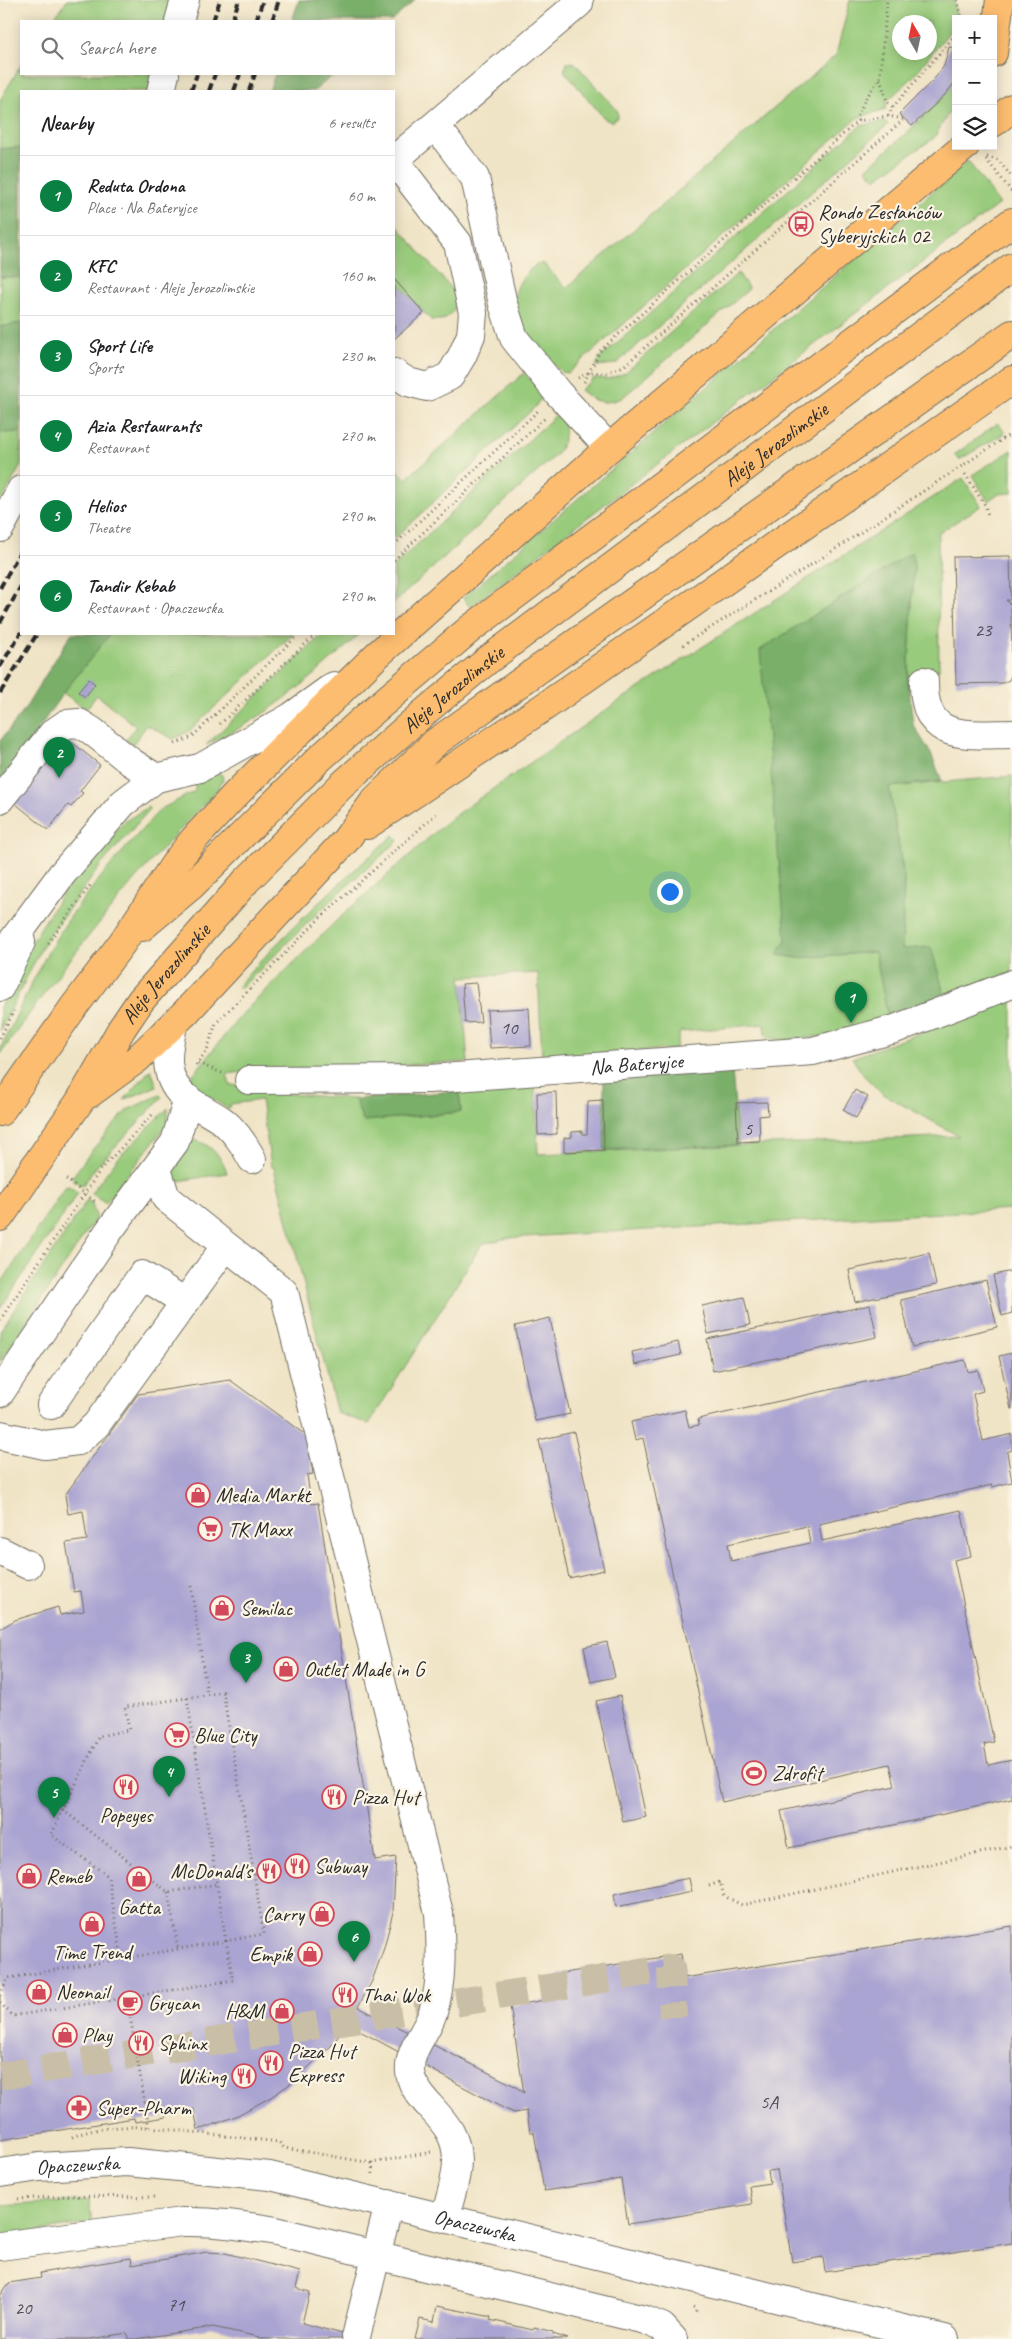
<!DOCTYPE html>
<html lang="en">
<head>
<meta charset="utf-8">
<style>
	:root { --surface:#fff; --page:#f6f6f6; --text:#202124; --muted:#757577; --line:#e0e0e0; --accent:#0b8043 }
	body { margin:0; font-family:Caveat,sans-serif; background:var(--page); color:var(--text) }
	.controls { position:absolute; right:15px; top:15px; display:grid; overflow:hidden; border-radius:0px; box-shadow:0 2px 12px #0003 }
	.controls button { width:45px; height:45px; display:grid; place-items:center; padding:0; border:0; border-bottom:1px solid var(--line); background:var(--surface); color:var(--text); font:25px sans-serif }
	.compass { position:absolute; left:892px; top:15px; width:45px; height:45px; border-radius:50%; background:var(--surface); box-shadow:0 2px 12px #0003; rotate:351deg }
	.you { position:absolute; left:669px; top:891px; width:18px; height:18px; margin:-12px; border:4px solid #fff; border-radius:50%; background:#1a73e8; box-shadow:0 0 0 8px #1a73e833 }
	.badge { display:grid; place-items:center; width:32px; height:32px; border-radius:50%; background:var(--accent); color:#fff; font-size:16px; font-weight:700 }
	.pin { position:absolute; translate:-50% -41px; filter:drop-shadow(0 1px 2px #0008) }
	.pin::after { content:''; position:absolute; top:26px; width:18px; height:15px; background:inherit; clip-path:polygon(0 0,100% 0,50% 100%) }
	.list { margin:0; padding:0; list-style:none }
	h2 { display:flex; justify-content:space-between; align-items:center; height:65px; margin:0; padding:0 20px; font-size:21px }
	h2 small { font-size:16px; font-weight:400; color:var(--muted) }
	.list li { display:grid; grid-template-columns:32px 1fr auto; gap:15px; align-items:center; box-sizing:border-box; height:80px; padding:0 20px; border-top:1px solid var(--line) }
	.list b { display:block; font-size:19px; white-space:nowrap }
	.list p { margin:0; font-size:16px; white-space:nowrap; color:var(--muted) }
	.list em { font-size:16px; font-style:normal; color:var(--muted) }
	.icon { flex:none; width:28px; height:28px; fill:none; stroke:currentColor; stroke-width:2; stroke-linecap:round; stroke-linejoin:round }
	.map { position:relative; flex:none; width:1012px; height:2339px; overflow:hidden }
	.search { position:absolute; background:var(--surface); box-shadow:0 2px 12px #0003; left:20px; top:20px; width:375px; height:55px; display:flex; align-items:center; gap:12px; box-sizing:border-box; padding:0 18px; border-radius:0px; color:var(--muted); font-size:19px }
	.panel { position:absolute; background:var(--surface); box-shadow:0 2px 12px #0003; left:20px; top:90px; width:375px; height:545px; border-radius:0px }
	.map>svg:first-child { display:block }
	.green { fill:#99cb7b; stroke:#627b53; fill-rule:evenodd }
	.forest { fill:#7aaf6b; stroke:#526d4b }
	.building { fill:#aaa4d2; fill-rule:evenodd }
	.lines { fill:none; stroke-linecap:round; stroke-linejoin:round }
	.minor-tunnel { stroke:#c9bfa7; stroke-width:28; stroke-dasharray:28 14; stroke-linecap:butt }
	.minor-casing { stroke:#706c61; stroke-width:30 }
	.major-casing { stroke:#706c61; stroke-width:30 }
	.path { stroke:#706c61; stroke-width:3; stroke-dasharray:1 4; stroke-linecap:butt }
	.minor { stroke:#fff; stroke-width:28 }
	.major { stroke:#fcbd6f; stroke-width:28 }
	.rail { stroke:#2b2b2b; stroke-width:4; stroke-dasharray:8 4; stroke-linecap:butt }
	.labels { text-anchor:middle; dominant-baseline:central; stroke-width:4.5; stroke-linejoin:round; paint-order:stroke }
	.number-label { font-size:19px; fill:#4b4955 }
	.poi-label { font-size:21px; fill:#2b2b2b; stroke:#fcf5e5; text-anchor:start }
	.street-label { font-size:21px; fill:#2b2b2b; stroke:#fcf5e5 }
</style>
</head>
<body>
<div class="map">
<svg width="1012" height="2339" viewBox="0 0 1012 2339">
	<rect width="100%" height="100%" fill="#fcf5e5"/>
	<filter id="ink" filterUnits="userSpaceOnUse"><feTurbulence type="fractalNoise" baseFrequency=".02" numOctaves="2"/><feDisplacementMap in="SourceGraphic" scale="10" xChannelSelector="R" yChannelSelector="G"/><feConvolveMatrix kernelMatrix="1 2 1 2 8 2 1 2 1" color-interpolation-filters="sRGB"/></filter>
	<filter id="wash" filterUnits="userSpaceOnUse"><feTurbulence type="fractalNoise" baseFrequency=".0096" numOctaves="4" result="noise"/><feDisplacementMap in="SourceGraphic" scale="20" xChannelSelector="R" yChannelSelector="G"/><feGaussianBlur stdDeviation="1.12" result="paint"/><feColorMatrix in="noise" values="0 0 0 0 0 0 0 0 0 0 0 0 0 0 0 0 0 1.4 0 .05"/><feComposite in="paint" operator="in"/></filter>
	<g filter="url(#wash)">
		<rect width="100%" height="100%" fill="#f0e4c6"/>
		<path class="green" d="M67 0H196L188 21H52Z
			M850 0H954L956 16 953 27 911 79 887 101 886 109 857 118 568 373 561 372C538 348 500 317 520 282 526 273 532 265 543 263L566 288 836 55ZM900 22H930V52H900Z
			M574 62 617 110 618 117 611 122 605 119 564 71 567 63Z
			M21 65V74H168L161 91H21V147L0 149V100Z
			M956 81V100L934 138 875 179 866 169 913 127 944 96Z
			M885 121 888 125 616 364 596 366 600 358 860 126Z
			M968 161 999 204 470 607 463 598Z
			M394 222 455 293C458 306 454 314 442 320H431L394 279Z
			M738 273 749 289 622 398C602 405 596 403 580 390L594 378 608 379 625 373Z
			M0 277H21V323L0 327Z
			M524 373 544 394 535 407 394 539V466L406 479Z
			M557 414C569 425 565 442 557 454L394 603V566Z
			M998 423 1005 433 959 460 954 455Z
			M21 432V465L0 504V433Z
			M1012 450V493L998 494 988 501 972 475Z
			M963 478 981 506 938 533 939 670 924 672 908 679 914 567 912 552 786 940 778 955 799 958 875 952 890 1020 857 1033 783 1040 769 1038 765 1034 764 1024 680 1032 676 1049 542 1057 538 973 461 977 468 1062 252 1071 227 1074 230 1085 255 1087 265 1092 355 1099 363 1121 461 1112 459 1091 535 1085 538 1154 959 1136 883 1094 864 1076 852 1058 1012 999V1209L507 1238 482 1244 369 1424 337 1413 274 1168 271 1166 261 1100 231 1104 228 1109 187 1082 242 1014 336 921 451 818 622 699Z
			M110 634H293L188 732 173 739 147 725 133 744 125 741 136 726 97 695 86 709 63 693Z
			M323 634H360C310 679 269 717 206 745Z
			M218 773 222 775 223 779 218 789C192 818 164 846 138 876 89 934 43 993 0 1055V1049C16 1018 29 986 46 956 74 904 117 858 156 814L163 808 195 791V783Z
			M1012 776V973L945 996 902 949 904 877 889 787Z
			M148 807 149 810 101 865 44 943 0 1031V1007L4 997 24 954 69 883 124 822Z
			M394 835 398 841 330 901 240 989 238 986C286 931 339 883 394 835Z
			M151 1070 157 1086 124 1100 149 1071Z
			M160 1095 162 1097 97 1166 82 1186 73 1180V1176L93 1149 127 1110Z
			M168 1108V1123L106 1203 91 1193 118 1158Z
			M195 1140C211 1145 223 1157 227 1173L173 1182 172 1169 188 1142Z
			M69 1186 78 1193 0 1309V1285L65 1187Z
			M87 1200 92 1203 95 1214 97 1216 0 1362V1331Z
			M89 2200 92 2222 0 2238V2206Z"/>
		<path class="forest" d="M299 0H415L392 21H292Z
			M275 74H334L314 91H269Z
			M21 147V277H0V149Z
			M21 323V432L0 433V327Z
			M912 552 914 567 908 679 913 724 931 754 942 781 889 787 904 877 902 949 931 947 945 996 887 1014 875 952 799 958 777 955 786 940 760 650Z
			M71 634H110L63 693 0 785V741L23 712Z
			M732 1069 738 1145 604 1150V1079Z
			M459 1091 461 1112 363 1121 355 1099Z"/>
		<g id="blocks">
			<path class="building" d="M949 47 956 48V81L944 96 912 126 899 114 935 78 944 66Z
				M394 279 424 313 394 339Z
				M1010 556 1011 600H1006L1011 605 1012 674 1009 680 1003 683 956 684 953 557Z
				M89 679 95 684 85 697 78 692Z
				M63 735 100 765 80 791 83 793 71 807 68 805 48 830 11 800Z
				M476 983 481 1022 465 1023 462 984Z
				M529 1008 531 1046 490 1048 487 1010Z
				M855 1090 868 1097 856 1118 843 1110Z
				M556 1092 557 1134 538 1135 537 1093Z
				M603 1100 604 1150 564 1152V1138L572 1137V1132L582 1131V1134H587L588 1101Z
				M767 1102 768 1115 759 1116 760 1141 738 1142 736 1103Z
				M929 1253 936 1285 855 1302 849 1270Z
				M1012 1271V1313L1002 1316 993 1275Z
				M986 1280 997 1327 912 1347 901 1300Z
				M744 1297 750 1325 708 1334 702 1306Z
				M870 1305 877 1337 713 1371 707 1339Z
				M550 1318 570 1414 535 1421 515 1326Z
				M678 1342 681 1355 635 1365 632 1352Z
				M1012 1353V1409H1011L999 1356Z
				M965 1360 968 1372 978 1370 983 1391 973 1394 983 1441 1012 1434V1450L1007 1452 1012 1482 992 1487V1485L819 1524 822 1541 961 1510 971 1556 954 1560 994 1742 984 1744 988 1765 1012 1760V1799L789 1848 781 1811 895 1786 890 1764 722 1802 643 1438 635 1440 631 1422 685 1410 689 1427 699 1425 698 1419ZM807 1526 810 1543 731 1561 728 1544Z
				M230 1380 307 1436 313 1474 307 1475 311 1504 318 1503 375 1860 396 1857 393 1912 384 1948 372 1981 358 2007 515 2086 524 2093 510 2006 562 1997 558 1974 681 1954 684 1978 1012 1926V2243L825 2272 823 2257 792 2262 777 2170 768 2171 770 2183 749 2186 752 2204 628 2224 621 2179 544 2191 534 2132H530L527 2111 514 2113 499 2106 347 2024 332 2045 293 2082 271 2097 238 2115 218 2123 198 2130 194 2109 166 2113V2117L135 2122 134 2118 0 2140V1629L15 1620 58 1607 60 1615 84 1611 81 1591 74 1592 66 1543 87 1540 83 1511 68 1514 65 1495 138 1394Z
				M574 1432 604 1570 569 1578 539 1440Z
				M607 1642 615 1677 591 1682 584 1647Z
				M620 1696 646 1817 623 1822 596 1701Z
				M689 1878 692 1892 616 1907 614 1894Z
				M207 2252 225 2253 300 2272 296 2288 310 2292 302 2323 361 2339H258L259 2337 213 2327 136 2339H128L127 2333 90 2339H0V2296L9 2283 41 2278 40 2273 131 2258 132 2265Z
				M437 2306 487 2316 491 2317 490 2320 533 2330 534 2327 553 2332V2334L568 2339H415L420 2319 434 2322Z"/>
		</g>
	</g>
	<g filter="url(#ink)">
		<use href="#blocks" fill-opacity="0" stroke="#706c61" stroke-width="1"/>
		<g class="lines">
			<path class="minor-tunnel" d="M0 2076 671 1968 673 2017"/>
			<g class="minor-casing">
				<g id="minor">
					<path d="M179 21 185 0"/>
					<path d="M161 91 165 74"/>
					<path d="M436 126 475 178 503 304 514 338 558 393 609 448"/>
					<path d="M394 373 408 382 427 387 450 376 462 356 471 335 473 313 458 243 394 160 579 3V0"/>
					<path d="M0 528 21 490"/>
					<path d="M924 681C923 743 966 734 1012 734"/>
					<path d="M0 799 53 733 66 724 79 723 92 731 131 762 156 778"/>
					<path d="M0 958 62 874 123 803 156 778 200 768 245 743 291 717 334 686"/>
					<path d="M0 987 21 942"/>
					<path d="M174 1023C166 1051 162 1080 188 1100 200 1108 213 1114 224 1122 236 1132 245 1146 252 1159"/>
					<path id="s1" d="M249 1080 429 1079 813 1051 895 1029 1012 984"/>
					<path d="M157 1169 166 1198 284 1292 439 1913C441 1946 443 1980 433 2012 427 2032 408 2050 410 2072 411 2084 419 2093 426 2102 434 2111 444 2121 450 2132 465 2159 452 2190 445 2217"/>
					<path d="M0 1393 109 1231 175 1142 188 1099"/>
					<path d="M51 1405 142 1275 185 1302"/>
					<path d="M0 1435 45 1445 78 1441 96 1425 225 1247"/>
					<path d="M0 1551 28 1565"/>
					<path id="s2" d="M0 2173 39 2167 127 2162 270 2176 945 2339"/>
					<path d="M0 2246 182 2222C214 2221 245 2226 276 2231L645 2320 662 2327 673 2339"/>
					<path d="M356 2337 389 2204"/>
				</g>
			</g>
			<g class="major-casing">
				<g id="major">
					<path d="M993 53 1000 0"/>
					<path d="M993 123 1012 108"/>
					<path d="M367 825 544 707 1012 380"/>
					<path d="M142 927 191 886 319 759 365 718 470 629 1012 222"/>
					<path d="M89 1094 137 1059 185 1013 345 841 376 799 436 742 1012 334"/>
					<path d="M0 1112 73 1008 122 943 176 862 195 838 235 795 376 656 609 448 965 146"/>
					<path id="s3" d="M0 1217 80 1101 122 1028 141 1000 195 939 246 881 342 785 427 710 488 660 1012 267"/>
				</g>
			</g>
			<path class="path" d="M957 0 962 19
				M880 79 887 101 893 107
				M888 116 893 107 956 34
				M858 121 857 117 866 98 880 78 887 0
				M987 157 998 160 1012 177
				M986 159 1012 192
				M578 378 590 372 605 373 624 366 903 120
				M584 382 600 351 858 121 888 116 904 119
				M965 474 985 505 988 515
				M394 545 539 410
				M394 560 545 418
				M683 645 814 563 1012 433
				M220 724 316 634
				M175 744 192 737 299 634
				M48 943 92 883
				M0 1038 14 1011
				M198 1063 224 1074
				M196 1065 207 1050 216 1023 320 918 436 814
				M66 1179 97 1203
				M0 1320 101 1169 154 1113
				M191 1586 207 1694
				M63 1810 168 1892 217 1884
				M709 1886 720 1882 724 1896 742 1905 1012 1846
				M168 1892 178 1949
				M0 1995 8 1978 226 1941 187 1698 125 1707 129 1730 99 1736 51 1835 108 1876 122 1959
				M127 1998 149 2127
				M0 2003 13 2016 233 1980 226 1941 264 1934 223 1692 187 1698
				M72 2137C95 2127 124 2126 149 2127L279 2142 284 2148 372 2163 431 2152
				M372 2163 373 2175
				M18 2199 65 2196 157 2197
				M693 2307 695 2308 697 2314"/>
			<use href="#minor" class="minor"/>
			<use href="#major" class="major"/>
			<path class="rail" d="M213 21 220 0
				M232 21 239 0
				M256 21 263 0
				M272 21 279 0
				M191 91 197 74
				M209 91 215 74
				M234 91 240 74
				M249 91 255 74
				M0 588 21 550
				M0 623 21 586
				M0 667 21 632
				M0 693 37 634"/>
		</g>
	</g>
	<defs>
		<g id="bus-ring" transform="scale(1.25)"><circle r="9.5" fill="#fcf5e5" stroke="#d1495b" stroke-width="1.5"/><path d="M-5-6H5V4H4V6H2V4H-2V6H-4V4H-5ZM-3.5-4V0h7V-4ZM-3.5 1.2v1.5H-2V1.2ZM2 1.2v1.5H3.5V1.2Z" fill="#d1495b"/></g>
		<g id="shop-ring" transform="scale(1.25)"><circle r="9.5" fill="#fcf5e5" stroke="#d1495b" stroke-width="1.5"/><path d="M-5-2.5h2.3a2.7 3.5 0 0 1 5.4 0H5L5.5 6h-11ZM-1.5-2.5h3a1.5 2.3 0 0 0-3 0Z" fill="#d1495b"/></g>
		<g id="supermarket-ring" transform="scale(1.25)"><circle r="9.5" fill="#fcf5e5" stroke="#d1495b" stroke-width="1.5"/><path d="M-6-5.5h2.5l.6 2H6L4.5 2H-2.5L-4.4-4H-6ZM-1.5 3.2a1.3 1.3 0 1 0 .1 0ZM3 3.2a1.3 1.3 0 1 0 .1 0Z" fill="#d1495b"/></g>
		<g id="stadium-ring" transform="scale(1.25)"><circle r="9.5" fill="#fcf5e5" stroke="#d1495b" stroke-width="1.5"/><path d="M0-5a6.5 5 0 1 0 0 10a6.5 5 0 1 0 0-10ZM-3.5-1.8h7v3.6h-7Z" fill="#d1495b"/></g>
		<g id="restaurant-ring" transform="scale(1.25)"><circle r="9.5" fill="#fcf5e5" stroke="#d1495b" stroke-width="1.5"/><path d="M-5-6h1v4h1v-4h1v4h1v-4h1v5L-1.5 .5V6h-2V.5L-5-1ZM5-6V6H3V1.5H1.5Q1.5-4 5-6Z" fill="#d1495b"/></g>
		<g id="cafe-ring" transform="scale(1.25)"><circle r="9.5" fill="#fcf5e5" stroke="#d1495b" stroke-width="1.5"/><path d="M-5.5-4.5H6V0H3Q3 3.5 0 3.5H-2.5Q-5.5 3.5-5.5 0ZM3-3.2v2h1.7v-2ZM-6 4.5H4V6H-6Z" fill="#d1495b"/></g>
		<g id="pharmacy-ring" transform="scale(1.25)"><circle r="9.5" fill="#fcf5e5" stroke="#d1495b" stroke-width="1.5"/><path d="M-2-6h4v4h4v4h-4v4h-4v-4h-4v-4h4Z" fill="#d1495b"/></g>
	</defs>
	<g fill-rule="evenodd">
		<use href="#bus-ring" x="801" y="224"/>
		<use href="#shop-ring" x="198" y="1495"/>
		<use href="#supermarket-ring" x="210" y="1529"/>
		<use href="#shop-ring" x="222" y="1608"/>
		<use href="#shop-ring" x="286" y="1669"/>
		<use href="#supermarket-ring" x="177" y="1735"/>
		<use href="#stadium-ring" x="754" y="1773"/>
		<use href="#restaurant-ring" x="126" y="1787"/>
		<use href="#restaurant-ring" x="334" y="1797"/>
		<use href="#restaurant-ring" x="297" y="1866"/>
		<use href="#restaurant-ring" x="269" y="1871"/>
		<use href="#shop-ring" x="29" y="1876"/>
		<use href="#shop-ring" x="139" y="1879"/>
		<use href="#shop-ring" x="322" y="1914"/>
		<use href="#shop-ring" x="92" y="1924"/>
		<use href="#shop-ring" x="310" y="1954"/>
		<use href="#shop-ring" x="39" y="1992"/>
		<use href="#restaurant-ring" x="345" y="1995"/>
		<use href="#cafe-ring" x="130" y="2003"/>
		<use href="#shop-ring" x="282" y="2011"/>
		<use href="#shop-ring" x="65" y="2035"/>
		<use href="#restaurant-ring" x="141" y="2043"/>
		<use href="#restaurant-ring" x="271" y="2063"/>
		<use href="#restaurant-ring" x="244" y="2076"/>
		<use href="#pharmacy-ring" x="79" y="2108"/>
	</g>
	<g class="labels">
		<g class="number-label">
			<text x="983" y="630">23</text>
			<text x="509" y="1028">10</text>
			<text x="748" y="1129">5</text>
			<text x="769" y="2102">5A</text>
			<text x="176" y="2305">71</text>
			<text x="23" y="2308">20</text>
		</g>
		<g class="poi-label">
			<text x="818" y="212">Rondo Zesłańców<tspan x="818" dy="24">Syberyjskich 02</tspan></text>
			<text x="216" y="1495">Media Markt</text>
			<text x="228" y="1529">TK Maxx</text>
			<text x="240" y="1608">Semilac</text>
			<text x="304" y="1669">Outlet Made in G</text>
			<text x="194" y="1735">Blue City</text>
			<text x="772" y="1773">Zdrofit</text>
			<text x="352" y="1797">Pizza Hut</text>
			<text x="126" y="1815" text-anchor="middle">Popeyes</text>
			<text x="314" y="1866">Subway</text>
			<text x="252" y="1871" text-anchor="end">McDonald's</text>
			<text x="46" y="1876">Remeb</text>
			<text x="139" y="1907" text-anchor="middle">Gatta</text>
			<text x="304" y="1914" text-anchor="end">Carry</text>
			<text x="92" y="1952" text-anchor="middle">Time Trend</text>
			<text x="292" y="1954" text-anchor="end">Empik</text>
			<text x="56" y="1992">Neonail</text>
			<text x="362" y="1995">Thai Wok</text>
			<text x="148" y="2003">Grycan</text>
			<text x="264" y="2011" text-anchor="end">H&amp;M</text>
			<text x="82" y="2035">Play</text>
			<text x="158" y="2043">Sphinx</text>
			<text x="288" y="2051">Pizza Hut<tspan x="288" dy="24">Express</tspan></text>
			<text x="226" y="2076" text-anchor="end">Wiking</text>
			<text x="96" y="2108">Super-Pharm</text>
		</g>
		<g class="street-label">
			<text stroke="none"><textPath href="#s3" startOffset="1105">Aleje Jerozolimskie</textPath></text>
			<text stroke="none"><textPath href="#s3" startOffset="700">Aleje Jerozolimskie</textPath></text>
			<text stroke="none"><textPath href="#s3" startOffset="295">Aleje Jerozolimskie</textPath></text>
			<text stroke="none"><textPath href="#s1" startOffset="388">Na Bateryjce</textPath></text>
			<text stroke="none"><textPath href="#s2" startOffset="78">Opaczewska</textPath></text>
			<text stroke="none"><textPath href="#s2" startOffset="482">Opaczewska</textPath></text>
		</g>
	</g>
</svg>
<div class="controls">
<button>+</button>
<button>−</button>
<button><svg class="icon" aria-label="layers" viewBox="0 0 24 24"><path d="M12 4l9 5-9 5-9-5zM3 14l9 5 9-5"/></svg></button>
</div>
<svg class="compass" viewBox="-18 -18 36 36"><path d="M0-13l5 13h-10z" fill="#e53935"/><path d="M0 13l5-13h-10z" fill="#757577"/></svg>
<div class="you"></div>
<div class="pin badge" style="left:851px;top:1023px">1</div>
<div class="pin badge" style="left:59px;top:778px">2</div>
<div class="pin badge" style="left:246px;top:1683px">3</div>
<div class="pin badge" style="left:169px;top:1797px">4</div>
<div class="pin badge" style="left:54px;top:1818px">5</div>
<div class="pin badge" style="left:354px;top:1962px">6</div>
<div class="search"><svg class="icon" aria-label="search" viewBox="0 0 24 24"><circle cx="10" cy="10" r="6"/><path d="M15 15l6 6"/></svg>Search here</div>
<section class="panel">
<h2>Nearby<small>6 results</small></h2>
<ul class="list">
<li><span class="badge">1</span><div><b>Reduta Ordona</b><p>Place · Na Bateryjce</p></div><em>60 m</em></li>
<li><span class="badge">2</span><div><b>KFC</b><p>Restaurant · Aleje Jerozolimskie</p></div><em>160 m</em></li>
<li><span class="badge">3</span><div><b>Sport Life</b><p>Sports</p></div><em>230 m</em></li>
<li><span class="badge">4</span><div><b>Azia Restaurants</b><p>Restaurant</p></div><em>270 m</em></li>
<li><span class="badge">5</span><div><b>Helios</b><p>Theatre</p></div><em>290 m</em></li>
<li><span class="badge">6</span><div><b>Tandir Kebab</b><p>Restaurant · Opaczewska</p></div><em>290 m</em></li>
</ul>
</section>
</div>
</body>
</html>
